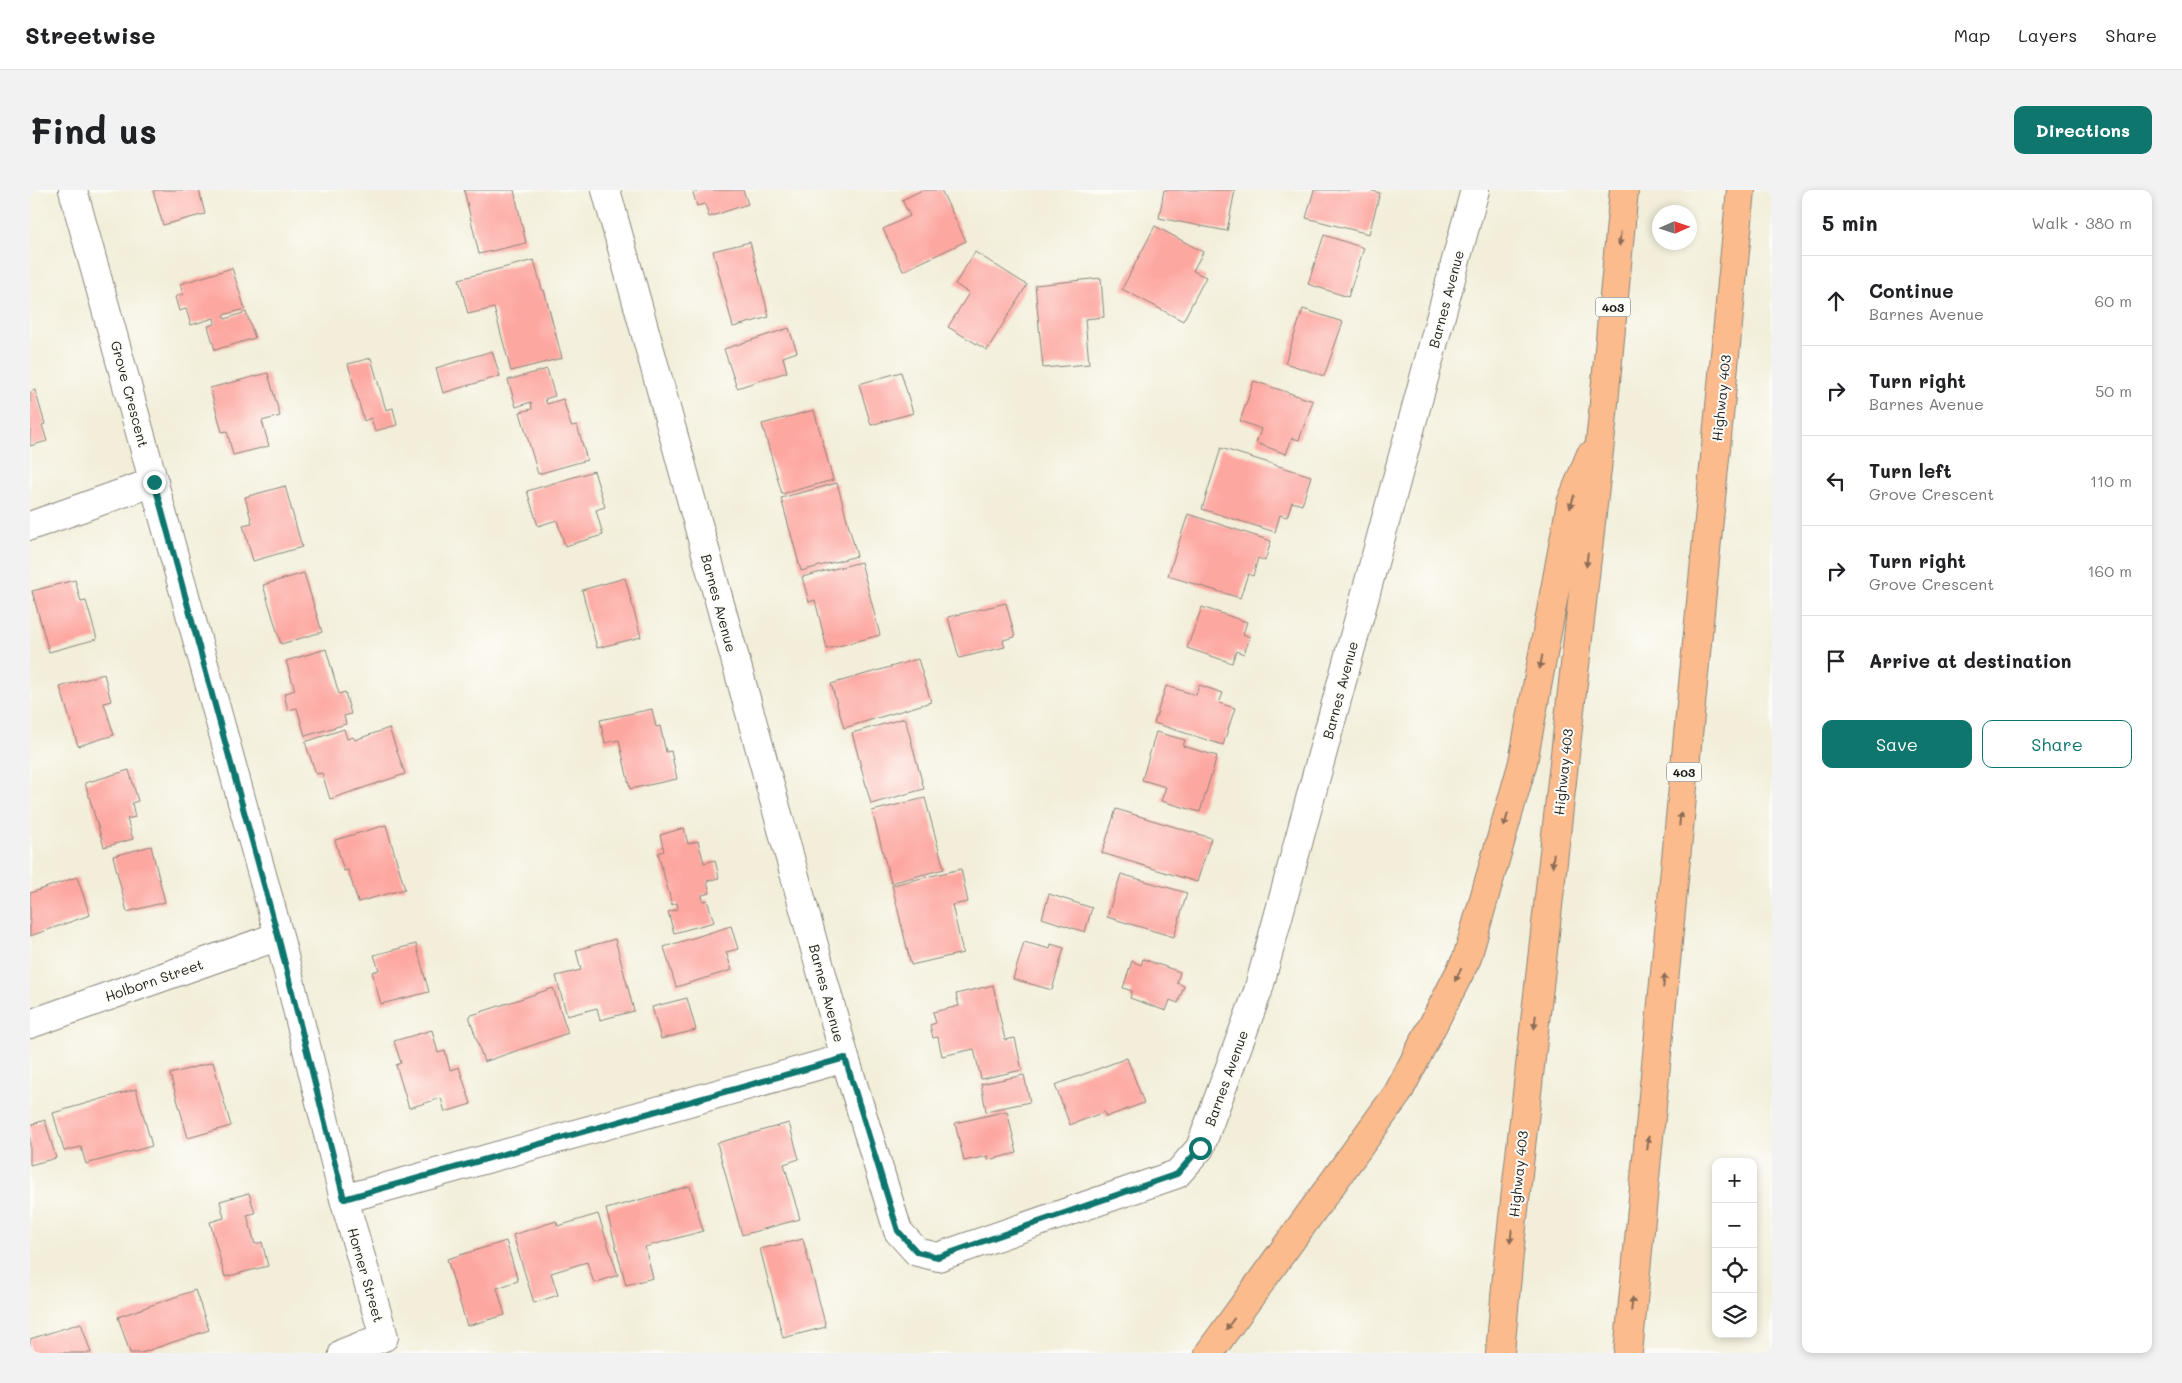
<!DOCTYPE html>
<html lang="en">
<head>
<meta charset="utf-8">
<style>
	:root { --surface:#fff; --page:#f2f2f2; --text:#202124; --muted:#757577; --line:#e0e0e0; --accent:#0f766e }
	body { margin:0; font-family:Mali,sans-serif; background:var(--page); color:var(--text) }
	.controls { position:absolute; right:15px; bottom:15px; display:grid; overflow:hidden; border-radius:10px; box-shadow:0 2px 8px #0003 }
	.controls button { width:45px; height:45px; display:grid; place-items:center; padding:0; border:0; border-bottom:1px solid var(--line); background:var(--surface); color:var(--text); font:25px sans-serif }
	.compass { position:absolute; left:1622px; top:15px; width:45px; height:45px; border-radius:50%; background:var(--surface); box-shadow:0 2px 8px #0003; rotate:87deg }
	.stop { position:absolute; width:15px; height:15px; margin:-11px; border:4px solid #0f766e; border-radius:50%; background:#fff }
	.stop.end { background:#0f766e; border-color:#fff; box-shadow:0 1px 5px #0008 }
	.list { margin:0; padding:0; list-style:none }
	h2 { display:flex; justify-content:space-between; align-items:center; height:65px; margin:0; padding:0 20px; font-size:21px }
	h2 small { font-size:16px; font-weight:400; color:var(--muted) }
	.list li { display:grid; grid-template-columns:32px 1fr auto; gap:15px; align-items:center; box-sizing:border-box; height:90px; padding:0 20px; border-top:1px solid var(--line) }
	.list b { display:block; font-size:19px; white-space:nowrap }
	.list p { margin:0; font-size:16px; white-space:nowrap; color:var(--muted) }
	.list em { font-size:16px; font-style:normal; color:var(--muted) }
	.actions { display:flex; gap:10px; padding:15px 20px }
	.actions a { flex:1; padding:11px 0; border:1px solid var(--accent); border-radius:10px; text-align:center; font-size:18px; color:var(--accent) }
	.actions .main { background:var(--accent); color:#fff }
	.icon { flex:none; width:28px; height:28px; fill:none; stroke:currentColor; stroke-width:2; stroke-linecap:round; stroke-linejoin:round }
	.map { position:relative; flex:none; width:1742px; height:1163px; overflow:hidden; border-radius:10px }
	header { display:flex; align-items:center; gap:30px; box-sizing:border-box; height:70px; padding:0 25px; background:var(--surface); border-bottom:1px solid var(--line) }
	header strong { font-size:24px }
	nav { display:flex; gap:28px; margin-inline-start:auto; font-size:18px }
	.intro { display:flex; align-items:center; justify-content:space-between; box-sizing:border-box; height:120px; padding:0 30px }
	h1 { margin:0; font-size:35px }
	.button { padding:12px 22px; border-radius:10px; background:var(--accent); color:#fff; font-size:18px; font-weight:700 }
	main { display:flex; gap:30px; padding:0 30px }
	aside { flex:1; background:var(--surface); border-radius:10px; box-shadow:0 2px 8px #0003 }
	.map>svg:first-child { display:block }
	.building { fill:#fda7a1 }
	.lines { fill:none; stroke-linecap:round; stroke-linejoin:round }
	.minor-casing { stroke:#87857a; stroke-width:30 }
	.highway-casing { stroke:#87857a; stroke-width:30 }
	.minor { stroke:#fff; stroke-width:28 }
	.highway { stroke:#fbbb8d; stroke-width:28 }
	.oneway { fill:#8c6c54 }
	.route { stroke:#0f766e; stroke-width:6 }
	.labels { text-anchor:middle; dominant-baseline:central; stroke-width:4; stroke-linejoin:round; paint-order:stroke }
	.shield { fill:#fdfcf7; stroke:#605f5e; stroke-width:1 }
	.shield-label { font-size:12px; font-weight:bold; fill:#1c1c1c }
	.street-label { font-size:14px; fill:#1c1c1c; stroke:#fdfcf7 }
</style>
</head>
<body>
<header>
<strong>Streetwise</strong>
<nav><a>Map</a><a>Layers</a><a>Share</a></nav>
</header>
<div class="intro"><h1>Find us</h1><a class="button">Directions</a></div>
<main>
<div class="map">
<svg width="1742" height="1163" viewBox="0 0 1742 1163">
	<rect width="100%" height="100%" fill="#fdfcf7"/>
	<filter id="ink" filterUnits="userSpaceOnUse"><feTurbulence type="fractalNoise" baseFrequency=".02" numOctaves="2"/><feDisplacementMap in="SourceGraphic" scale="10" xChannelSelector="R" yChannelSelector="G"/><feConvolveMatrix kernelMatrix="1 2 1 2 8 2 1 2 1" color-interpolation-filters="sRGB"/></filter>
	<filter id="wash" filterUnits="userSpaceOnUse"><feTurbulence type="fractalNoise" baseFrequency=".0096" numOctaves="4" result="noise"/><feDisplacementMap in="SourceGraphic" scale="20" xChannelSelector="R" yChannelSelector="G"/><feGaussianBlur stdDeviation="1.12" result="paint"/><feColorMatrix in="noise" values="0 0 0 0 0 0 0 0 0 0 0 0 0 0 0 0 0 1.4 0 .05"/><feComposite in="paint" operator="in"/></filter>
	<g filter="url(#wash)">
		<rect width="100%" height="100%" fill="#f2eed9"/>
		<g id="blocks">
			<path class="building" d="M127 0H169L175 24 133 35 123 1Z
				M434 0H484L496 53 449 64Z
				M672 0H713L718 14 679 27 675 14 667 16 663 3Z
				M892 0H911L936 51 873 81 853 39 880 26 872 10Z
				M1134 0H1205L1197 41 1129 28Z
				M1284 0H1339L1350 3 1339 44 1276 28Z
				M1125 36 1173 62 1163 81 1176 87 1153 131 1092 99Z
				M1294 45 1334 58 1318 107 1278 94Z
				M720 52 739 127 703 137 683 61Z
				M945 62 997 95 957 160 918 137 939 103 925 94Z
				M504 70 512 100H514L532 168 481 181 464 118 438 124 429 89Z
				M202 78 215 119 193 125 195 129 216 122 225 148 185 160 178 136 185 134 184 128 161 135 156 119 149 121 145 107 153 104 150 94Z
				M1071 88 1074 127 1055 129 1059 174 1013 178 1005 95Z
				M1273 119 1313 132 1294 186 1255 173Z
				M759 138 767 162 753 167 757 182 707 198 694 159Z
				M462 161 470 186 413 203 406 178Z
				M341 168 356 220 363 218 367 235 345 241 341 228 334 231 318 174Z
				M517 179 525 206 515 209 517 214 533 209 541 236 547 235 557 270 508 284 490 222 502 219 501 212 486 217 478 190Z
				M871 182 883 223 841 235 829 194Z
				M238 183 250 226 232 231 239 256 203 265 197 241 192 242 180 198Z
				M1224 191 1283 211 1269 250 1262 248 1256 264 1226 253 1231 239 1210 231Z
				M5 200 15 234 12 235 17 251 0 256V202Z
				M784 220 803 290 752 304 732 234Z
				M1191 258 1281 286 1272 315 1262 312 1257 327 1250 325 1245 342 1172 319Z
				M564 281 575 317 566 320 573 345 535 356 527 330 508 336 497 301Z
				M807 293 827 366 771 381 751 308Z
				M255 296 272 357 223 371 213 335 222 333 215 307Z
				M1158 324 1241 351 1235 371 1228 368 1223 386 1218 384 1210 408 1138 386Z
				M831 372 850 445 797 459 785 410 779 412 772 387Z
				M274 383 292 442 251 454 233 395Z
				M595 388 611 447 567 458 552 400Z
				M45 390 51 412 56 411 67 449 19 462 2 401Z
				M976 413 985 447 973 450 975 457 929 468 918 427Z
				M1172 417 1217 432 1213 444 1220 447 1214 464 1206 461 1202 473 1157 458Z
				M296 459 309 504 315 502 321 524 314 526 316 534 275 546 267 518 258 520 254 504 265 500 256 471Z
				M888 469 901 512 814 538 801 494Z
				M74 484 81 511 74 513 84 545 48 556 30 497Z
				M1169 495 1193 503 1189 513 1205 518 1193 555 1124 533 1136 496 1166 505Z
				M622 519 626 537 630 536 636 562 641 561 647 589 600 599 589 550 575 553 570 530Z
				M875 528 894 599 841 614 822 543Z
				M359 538 375 584 300 609 292 583 286 584 275 552 314 539 317 549 323 547 325 550Z
				M1126 542 1155 550 1153 556 1187 566 1170 622 1131 611 1136 597 1112 590Z
				M99 580 108 611 102 613 105 627 97 629 103 649 74 657 55 593Z
				M895 608 914 679 861 693 842 621Z
				M1086 619 1181 648 1167 692 1072 663Z
				M356 635 375 699 328 712 318 680 314 681 305 650Z
				M654 638 658 654 668 651 674 673 685 670 689 688 677 691 680 703 672 705 673 711 677 710 684 732 644 743 638 722 648 719 647 713 642 715 628 663 634 661 630 645Z
				M121 656 135 712 97 722 83 666Z
				M931 679 938 712 922 715 933 763 881 775 862 695Z
				M1091 684 1157 703 1144 747 1077 727Z
				M47 687 60 725 0 746V703Z
				M1019 704 1062 718 1055 742 1012 728Z
				M701 736 708 759 696 762 702 780 646 797 634 757Z
				M585 749 604 821 570 830 567 818 537 826 526 786 551 780 546 760Z
				M994 752 1020 759 1021 754 1034 758 1022 800 983 789Z
				M386 754 399 802 351 814 342 782 349 780 344 765Z
				M1113 769 1150 782 1147 793 1154 796 1148 813 1140 810 1136 821 1100 808 1102 801 1093 798 1102 771 1111 775Z
				M963 795 975 850 985 848 992 880 951 889 944 859 912 866 908 847 903 848 900 835 906 833 903 822 929 816 926 804Z
				M523 798 538 843 454 872 439 826Z
				M657 808 666 840 631 849 622 817Z
				M402 840 408 863 415 861 420 880 429 877 441 914 415 922 411 908 379 918 366 875 371 873 364 851Z
				M1097 868 1114 913 1076 927 1074 922 1040 935 1025 895Z
				M183 872 201 936 158 948 140 884Z
				M994 885 1000 912 956 921 951 894Z
				M106 899 122 956 56 974 51 957 34 961 23 923Z
				M977 921 987 963 958 970V966L934 971 925 933Z
				M15 930 26 968 0 975V935Z
				M759 933 769 969 754 974 770 1029 712 1045 687 953Z
				M660 996 673 1041 615 1057 623 1088 596 1095 576 1019Z
				M219 1003 225 1023 217 1025 225 1054 232 1052 238 1076 195 1087 180 1032 194 1028 190 1011Z
				M568 1024 588 1085 564 1093 557 1072 521 1083 528 1105 504 1113 483 1045 526 1031 528 1036Z
				M773 1049 796 1137 753 1148 730 1059Z
				M476 1051 488 1091 467 1098 475 1125 437 1136 417 1069Z
				M165 1100 179 1140 111 1163H100L88 1127Z
				M51 1133 61 1163H0V1149Z"/>
		</g>
	</g>
	<g filter="url(#ink)">
		<use href="#blocks" fill-opacity="0" stroke="#87857a" stroke-width="1"/>
		<g class="lines">
			<g class="minor-casing">
				<path id="minor" d="M43 0 249 746 314 1009 815 868
					M576 0 815 868 868 1041 887 1062 908 1067 1147 984 1170 958 1228 801 1445 0
					M0 336 124 292
					M0 834 249 746
					M313 1163 354 1147 314 1009"/>
			</g>
			<g class="highway-casing">
				<path id="highway" d="M1179 1163 1368 903 1437 768 1493 572 1541 313 1560 266
					M1470 1163 1479 1064 1572 234 1594 0
					M1598 1163 1711 0"/>
			</g>
			<use href="#minor" class="minor"/>
			<use href="#highway" class="highway"/>
		</g>
		<defs><path id="oneway-solid" d="M-6-.8H1V-3.2L6.5 0L1 3.2V.8H-6Z" transform="scale(1.25)"/></defs>
		<g class="oneway">
			<use href="#oneway-solid" transform="translate(1590 49) rotate(95)"/>
			<use href="#oneway-solid" transform="translate(1542 312) rotate(107)"/>
			<use href="#oneway-solid" transform="translate(1557 370) rotate(96)"/>
			<use href="#oneway-solid" transform="translate(1511 472) rotate(101)"/>
			<use href="#oneway-solid" transform="translate(1650 629) rotate(-84)"/>
			<use href="#oneway-solid" transform="translate(1476 630) rotate(106)"/>
			<use href="#oneway-solid" transform="translate(1523 670) rotate(96)"/>
			<use href="#oneway-solid" transform="translate(1428 785) rotate(117)"/>
			<use href="#oneway-solid" transform="translate(1634 791) rotate(-84)"/>
			<use href="#oneway-solid" transform="translate(1505 832) rotate(96)"/>
			<use href="#oneway-solid" transform="translate(1618 953) rotate(-84)"/>
			<use href="#oneway-solid" transform="translate(1481 1046) rotate(96)"/>
			<use href="#oneway-solid" transform="translate(1602 1114) rotate(-84)"/>
			<use href="#oneway-solid" transform="translate(1200 1134) rotate(126)"/>
		</g>
	</g>
	<g class="lines" filter="url(#ink)">
		<path class="route" d="M124 292 248 746 314 1009 815 868 868 1041 887 1062 908 1067 1147 984 1170 958"/>
	</g>
	<g class="labels">
		<g class="shield">
			<rect x="1565.5" y="107.5" width="35" height="19" rx="4"/>
			<rect x="1636.5" y="572.5" width="35" height="19" rx="4"/>
		</g>
		<g class="shield-label">
			<text x="1583" y="117">403</text>
			<text x="1654" y="582">403</text>
		</g>
		<g class="street-label">
			<text transform="translate(1416 109) rotate(-75)">Barnes Avenue</text>
			<text transform="translate(100 204) rotate(75)">Grove Crescent</text>
			<text transform="translate(1691 208) rotate(-84)">Highway 403</text>
			<text transform="translate(689 413) rotate(75)">Barnes Avenue</text>
			<text transform="translate(1310 500) rotate(-75)">Barnes Avenue</text>
			<text transform="translate(1533 582) rotate(-84)">Highway 403</text>
			<text transform="translate(124 790) rotate(-19)">Holborn Street</text>
			<text transform="translate(797 803) rotate(75)">Barnes Avenue</text>
			<text transform="translate(1196 888) rotate(-70)">Barnes Avenue</text>
			<text transform="translate(1488 984) rotate(-84)">Highway 403</text>
			<text transform="translate(336 1085) rotate(74)">Horner Street</text>
		</g>
	</g>
</svg>
<div class="controls">
<button>+</button>
<button>−</button>
<button><svg class="icon" aria-label="locate" viewBox="0 0 24 24"><circle cx="12" cy="12" r="6"/><path d="M12 2v4M12 18v4M2 12h4M18 12h4"/></svg></button>
<button><svg class="icon" aria-label="layers" viewBox="0 0 24 24"><path d="M12 4l9 5-9 5-9-5zM3 14l9 5 9-5"/></svg></button>
</div>
<svg class="compass" viewBox="-18 -18 36 36"><path d="M0-13l5 13h-10z" fill="#e53935"/><path d="M0 13l5-13h-10z" fill="#757577"/></svg>
<div class="stop" style="left:1170px;top:958px"></div>
<div class="stop end" style="left:124px;top:292px"></div>
</div>
<aside>
<h2>5 min<small>Walk · 380 m</small></h2>
<ul class="list">
<li><svg class="icon" aria-label="ahead" viewBox="0 0 24 24"><path d="M12 20V5M6 11l6-6 6 6"/></svg><div><b>Continue</b><p>Barnes Avenue</p></div><em>60 m</em></li>
<li><svg class="icon" aria-label="right" viewBox="0 0 24 24"><path d="M7 20v-9h11M14 6l5 5-5 5"/></svg><div><b>Turn right</b><p>Barnes Avenue</p></div><em>50 m</em></li>
<li><svg class="icon" aria-label="left" viewBox="0 0 24 24"><path d="M17 20v-9H6M10 6l-5 5 5 5"/></svg><div><b>Turn left</b><p>Grove Crescent</p></div><em>110 m</em></li>
<li><svg class="icon" aria-label="right" viewBox="0 0 24 24"><path d="M7 20v-9h11M14 6l5 5-5 5"/></svg><div><b>Turn right</b><p>Grove Crescent</p></div><em>160 m</em></li>
<li><svg class="icon" aria-label="arrive" viewBox="0 0 24 24"><path d="M6 21V4h12l-3 4 3 4H6"/></svg><div><b>Arrive at destination</b></div></li>
</ul>
<div class="actions"><a class="main">Save</a><a>Share</a></div>
</aside>
</main>
</body>
</html>
